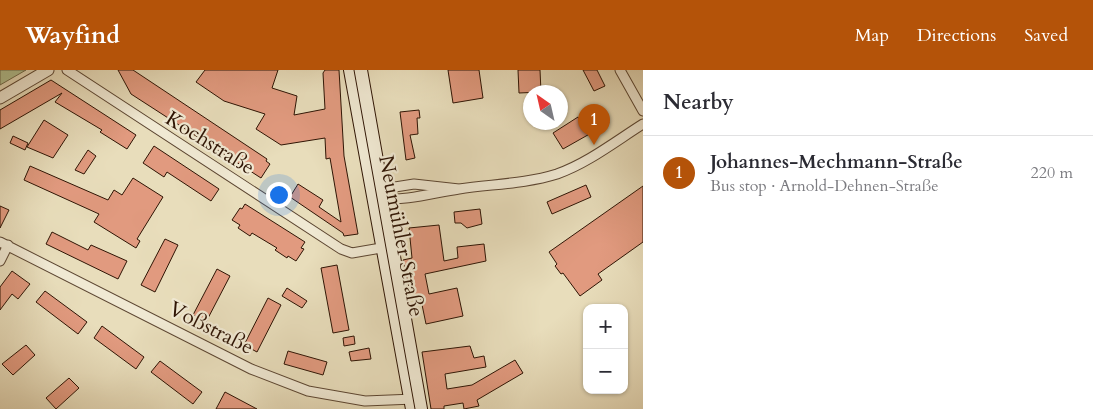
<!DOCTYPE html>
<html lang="en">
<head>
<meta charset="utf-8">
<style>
	:root { --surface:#fff; --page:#f7f7f7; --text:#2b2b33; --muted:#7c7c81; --line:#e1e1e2; --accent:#b45309 }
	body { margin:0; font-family:Cardo,serif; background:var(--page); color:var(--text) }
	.controls { position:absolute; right:15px; bottom:15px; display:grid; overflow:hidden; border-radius:10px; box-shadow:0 1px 4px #0004 }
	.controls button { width:45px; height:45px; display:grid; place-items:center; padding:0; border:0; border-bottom:1px solid var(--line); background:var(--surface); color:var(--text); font:25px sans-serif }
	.compass { position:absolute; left:523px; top:15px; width:45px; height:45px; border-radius:50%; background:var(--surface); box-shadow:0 1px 4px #0004; rotate:326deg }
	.you { position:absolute; left:278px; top:124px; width:18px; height:18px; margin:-12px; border:4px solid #fff; border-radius:50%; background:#1a73e8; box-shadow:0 0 0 8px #1a73e833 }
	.badge { display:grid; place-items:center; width:32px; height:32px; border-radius:50%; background:var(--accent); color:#fff; font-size:16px; font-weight:700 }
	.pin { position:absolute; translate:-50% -41px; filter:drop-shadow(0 1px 2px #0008) }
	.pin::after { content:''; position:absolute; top:26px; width:18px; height:15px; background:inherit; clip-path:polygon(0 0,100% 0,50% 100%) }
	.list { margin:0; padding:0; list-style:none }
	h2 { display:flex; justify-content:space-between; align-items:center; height:65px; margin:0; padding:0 20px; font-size:21px }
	h2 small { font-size:16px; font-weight:400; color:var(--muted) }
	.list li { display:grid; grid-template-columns:32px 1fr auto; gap:15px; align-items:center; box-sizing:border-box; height:75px; padding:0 20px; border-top:1px solid var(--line) }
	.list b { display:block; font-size:19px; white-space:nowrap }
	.list p { margin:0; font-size:16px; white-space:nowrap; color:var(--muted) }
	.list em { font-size:16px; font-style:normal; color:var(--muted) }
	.map { position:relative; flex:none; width:643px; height:339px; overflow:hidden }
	header { display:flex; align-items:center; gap:30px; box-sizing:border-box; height:70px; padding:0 25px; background:var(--accent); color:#fff }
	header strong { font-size:24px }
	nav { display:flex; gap:28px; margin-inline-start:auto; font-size:18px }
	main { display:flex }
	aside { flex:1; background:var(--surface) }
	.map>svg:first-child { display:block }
	.green { fill:#b3c292; stroke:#706b4b }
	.building { fill:#e19a7f; stroke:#2e1404 }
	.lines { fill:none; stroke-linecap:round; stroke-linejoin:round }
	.minor-casing { stroke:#5c4632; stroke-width:11 }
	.tertiary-casing { stroke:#5c4632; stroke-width:13 }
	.secondary-casing { stroke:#2e1404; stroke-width:14 }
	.minor { stroke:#f0e9d3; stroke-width:9 }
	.tertiary { stroke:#f0e9d3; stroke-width:11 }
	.secondary { stroke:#f0e9d3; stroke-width:12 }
	.tram { stroke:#2e1404; stroke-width:1 }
	.labels { text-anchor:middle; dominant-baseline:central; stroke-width:4.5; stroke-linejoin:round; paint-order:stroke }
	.street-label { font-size:21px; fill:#2e1404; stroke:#f0e9d3 }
</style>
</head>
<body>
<header>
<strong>Wayfind</strong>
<nav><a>Map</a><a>Directions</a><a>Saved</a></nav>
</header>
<main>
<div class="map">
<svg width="643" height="339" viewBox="0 0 643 339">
	<rect width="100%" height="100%" fill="#e8ddbb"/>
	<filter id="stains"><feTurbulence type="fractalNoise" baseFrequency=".004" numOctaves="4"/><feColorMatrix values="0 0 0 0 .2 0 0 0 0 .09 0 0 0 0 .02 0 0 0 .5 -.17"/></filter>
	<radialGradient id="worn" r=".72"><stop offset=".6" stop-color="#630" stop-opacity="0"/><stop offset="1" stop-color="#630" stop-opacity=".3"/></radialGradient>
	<path class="green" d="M0 0H26L0 15Z"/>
	<path class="building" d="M118 0H133L267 89 266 91 270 94 261 108 131 24Z
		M205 0H278L272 18 297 26 294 45 325 39 323 3 325 0H339L344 86 358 164 344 166 343 163 290 127 298 114 323 130 319 137 341 152 330 88 326 89 325 68 281 75 256 59 265 44 224 31 196 12Z
		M448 0H479L483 28 453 33Z
		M518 0H540L541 22 519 23Z
		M583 0H597L605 16 594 21Z
		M51 10 136 65 127 79 100 62 102 60 55 32 62 23 0 59V40Z
		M419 40 420 48H417L418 64 410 65 415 88 406 90 400 42Z
		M601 40 609 53 563 79 553 63 578 47 581 52Z
		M44 50 68 65 53 88 27 77Z
		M13 66 28 73 25 80 10 73Z
		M154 76 219 119 211 131 167 102 164 107 143 93Z
		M88 80 96 86 84 104 75 100Z
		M30 96 108 130 114 120 122 125 133 108 163 127 137 169 140 171 136 178 94 152 99 144 24 110Z
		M586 115 591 127 552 144 547 132Z
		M643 116V172L598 204 602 210 580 226 563 203 561 204 555 196 557 194 549 182Z
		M245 134 305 172 301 178 304 179 296 191 288 186 287 188 275 180 277 178 252 163 250 166 238 158 240 155 232 150 240 138 242 139Z
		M0 136 9 140 0 158Z
		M480 139 482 154 467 158 461 153H455L454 142Z
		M439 155 444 191 458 188 457 177 484 174 486 191 425 204 429 224 457 218 463 246 426 254 420 225 411 227 403 190 412 188 409 158Z
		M52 162 88 180 91 175 127 191 118 209 46 174Z
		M165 169 178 175 155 222 141 215Z
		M337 195 349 260 333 263 321 198Z
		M217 199 230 206 206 252 193 245Z
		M12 201 30 214 18 229 12 224 0 240V217Z
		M287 218 307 231 302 238 282 226Z
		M45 221 87 252 78 264 36 232Z
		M268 228 281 235 257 282 244 275Z
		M102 256 144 287 136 299 94 268Z
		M354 266 355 274 344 276 343 268Z
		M26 275 35 285 13 305 2 294Z
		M470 276 474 288 484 286 486 297 445 304 447 319 472 315 515 290 523 303 477 330 479 336 464 339 463 333 444 336V339H431L422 282Z
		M369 278 371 289 351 291 349 282Z
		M288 281 327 292 323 305 284 294Z
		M160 291 202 322 193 334 151 302Z
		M69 308 79 318 56 339 46 328Z
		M225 322 257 339H216Z"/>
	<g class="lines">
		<g class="minor-casing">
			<path id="minor" d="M67 0 341 179 352 183 387 177
				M620 0 643 41
				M376 120 414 114 459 119
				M379 129C406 131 433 123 459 119 492 114 525 114 557 104 588 93 616 71 643 54
				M0 172 251 299 308 321 365 331 414 329
				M0 191 8 175"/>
		</g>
		<g class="tertiary-casing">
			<path id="tertiary" d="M0 28 48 0"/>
		</g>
		<g class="secondary-casing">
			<path id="secondary" d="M350 0 412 339
				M361 0 421 339"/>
		</g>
		<use href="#minor" class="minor"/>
		<use href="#tertiary" class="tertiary"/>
		<use href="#secondary" class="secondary"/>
		<path class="tram" d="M354 0 415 339"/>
	</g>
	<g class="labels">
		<g class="street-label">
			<text transform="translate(210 73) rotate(32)">Kochstraße</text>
			<text transform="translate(401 166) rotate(79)">Neumühler Straße</text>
			<text transform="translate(211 258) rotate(27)">Voßstraße</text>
		</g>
	</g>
	<rect width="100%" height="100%" filter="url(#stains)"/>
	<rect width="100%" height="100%" fill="url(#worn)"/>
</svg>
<div class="controls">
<button>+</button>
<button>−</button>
</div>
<svg class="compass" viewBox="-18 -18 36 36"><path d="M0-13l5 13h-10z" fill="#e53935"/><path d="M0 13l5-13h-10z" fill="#7c7c81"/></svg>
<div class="you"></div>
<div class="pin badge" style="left:594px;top:75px">1</div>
</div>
<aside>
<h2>Nearby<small></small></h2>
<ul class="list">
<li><span class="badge">1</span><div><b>Johannes-Mechmann-Straße</b><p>Bus stop · Arnold-Dehnen-Straße</p></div><em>220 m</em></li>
</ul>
</aside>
</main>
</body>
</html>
